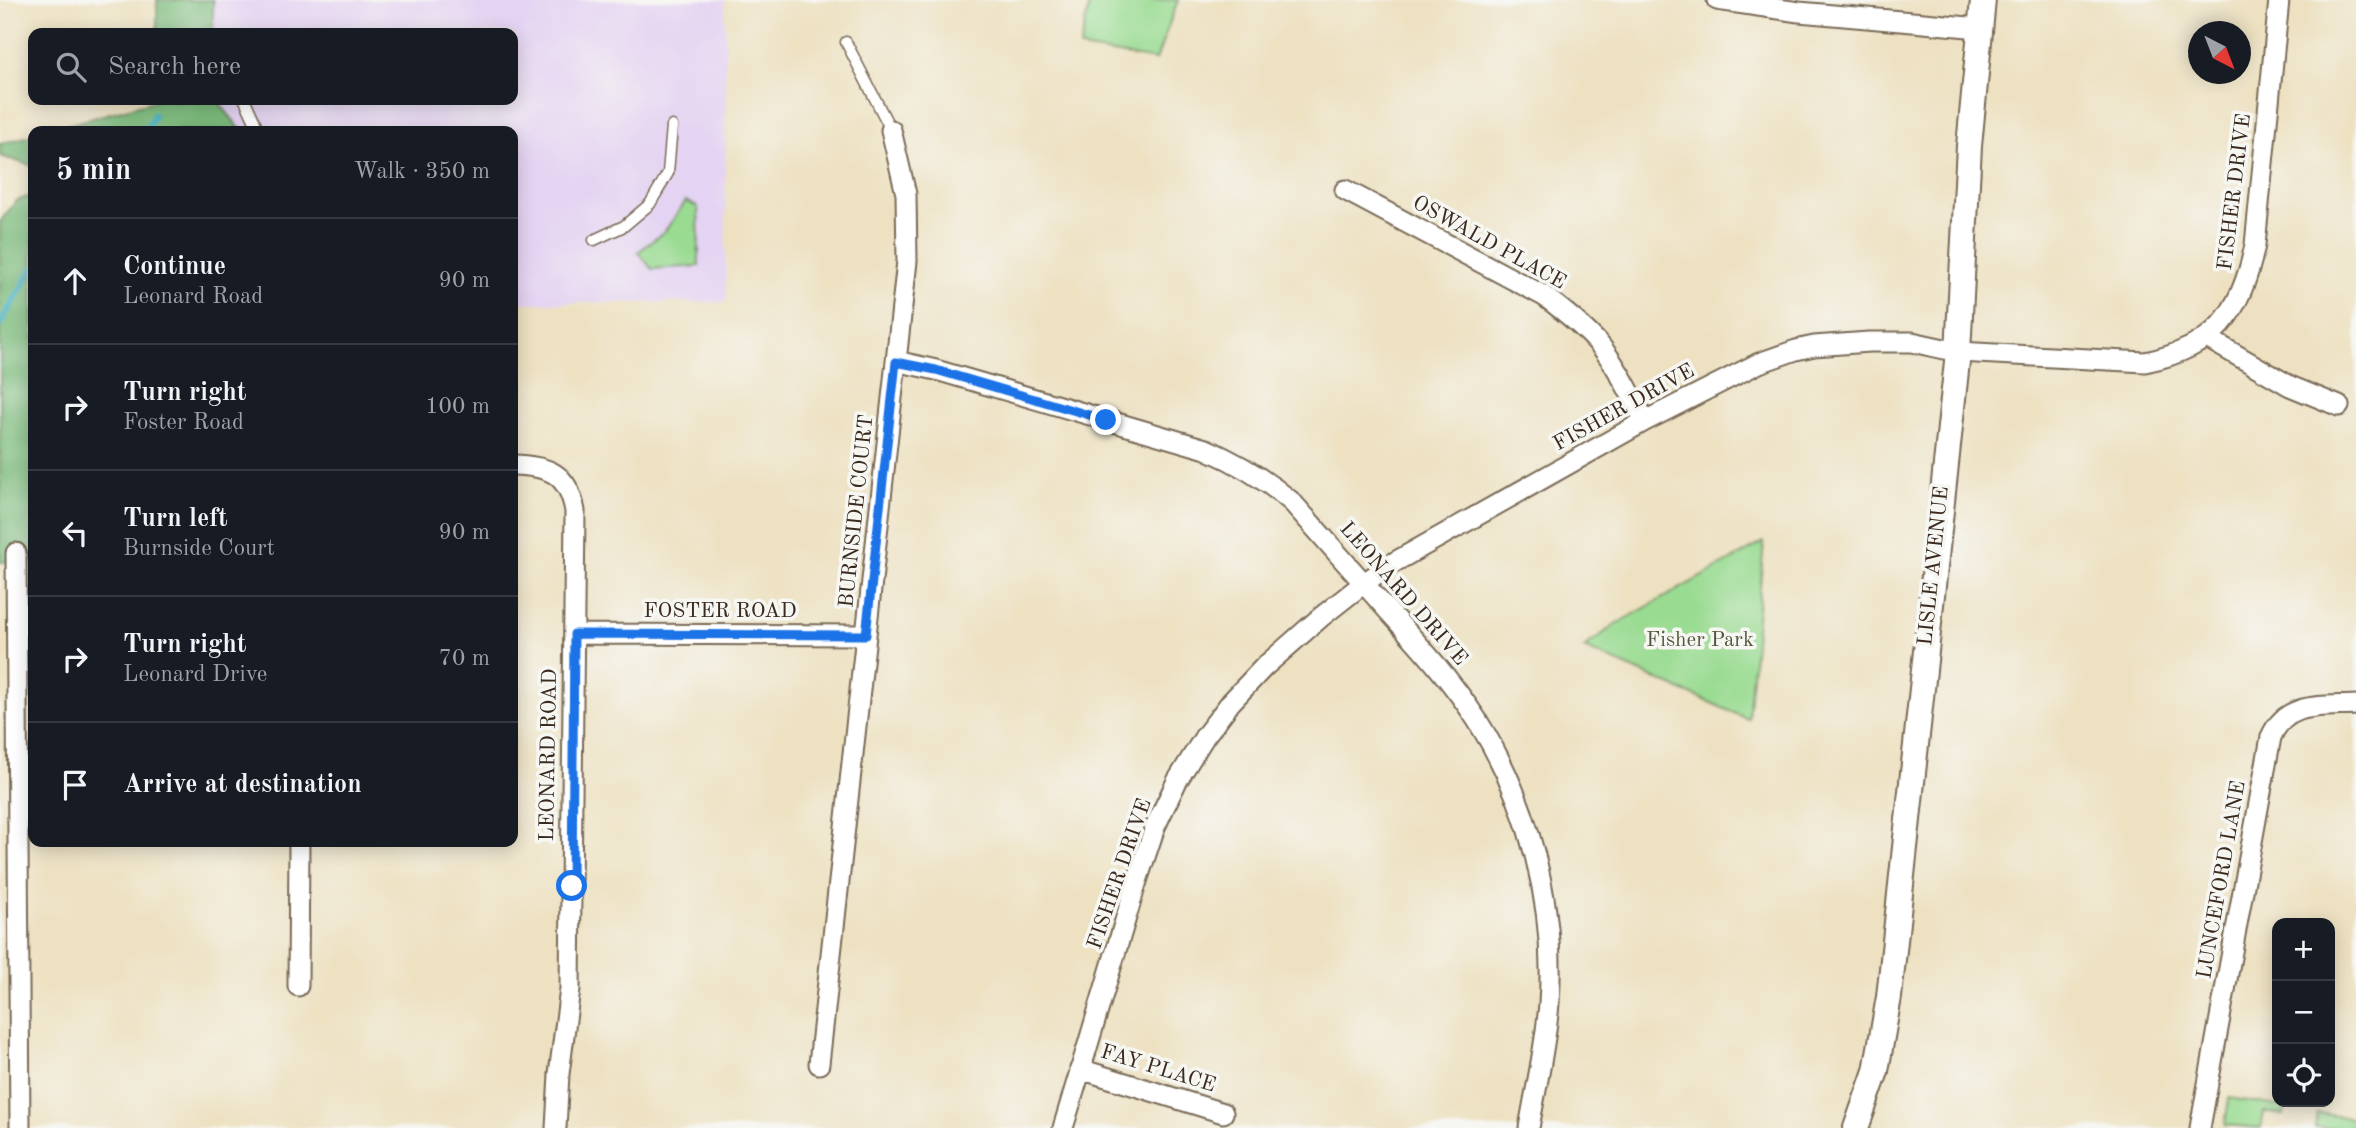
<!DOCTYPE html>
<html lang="en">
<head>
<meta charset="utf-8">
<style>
	:root { --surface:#171b24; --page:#242831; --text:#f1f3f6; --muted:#9ea1a6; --line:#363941 }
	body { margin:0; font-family:"Old Standard TT",serif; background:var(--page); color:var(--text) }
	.controls { position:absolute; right:21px; bottom:21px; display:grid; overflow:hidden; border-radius:14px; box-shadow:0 4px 18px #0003 }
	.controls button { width:63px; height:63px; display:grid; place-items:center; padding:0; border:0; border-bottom:2px solid var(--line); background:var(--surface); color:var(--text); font:35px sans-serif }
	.compass { position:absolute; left:2188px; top:21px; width:63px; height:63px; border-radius:50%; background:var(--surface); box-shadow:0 4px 18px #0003; rotate:138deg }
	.stop { position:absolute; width:21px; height:21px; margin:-16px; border:5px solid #1a73e8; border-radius:50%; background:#fff }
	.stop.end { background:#1a73e8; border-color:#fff; box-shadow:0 2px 7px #0008 }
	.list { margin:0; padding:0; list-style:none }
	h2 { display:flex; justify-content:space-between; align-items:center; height:91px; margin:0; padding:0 28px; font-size:30px }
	h2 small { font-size:23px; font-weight:400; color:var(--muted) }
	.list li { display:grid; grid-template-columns:46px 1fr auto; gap:21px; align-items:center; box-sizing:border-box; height:126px; padding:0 28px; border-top:2px solid var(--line) }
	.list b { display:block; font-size:26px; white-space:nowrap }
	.list p { margin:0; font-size:23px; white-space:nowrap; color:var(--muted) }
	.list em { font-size:23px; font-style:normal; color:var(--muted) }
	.icon { flex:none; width:38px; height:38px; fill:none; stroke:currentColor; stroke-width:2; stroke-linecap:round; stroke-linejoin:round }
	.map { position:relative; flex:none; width:2356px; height:1128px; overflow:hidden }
	.search { position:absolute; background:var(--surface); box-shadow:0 4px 18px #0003; left:28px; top:28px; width:490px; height:77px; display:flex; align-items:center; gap:18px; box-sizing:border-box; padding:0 24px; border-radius:14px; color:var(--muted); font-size:26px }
	.panel { position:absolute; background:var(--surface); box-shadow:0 4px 18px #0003; left:28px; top:126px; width:490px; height:721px; border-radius:14px }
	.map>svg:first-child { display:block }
	.built { fill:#e4d3f2 }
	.green { fill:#9adb92; stroke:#6a8258; stroke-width:2 }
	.forest { fill:#7bbb7c; stroke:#5b724d; stroke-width:2 }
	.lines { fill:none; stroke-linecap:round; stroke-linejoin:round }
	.stream { stroke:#47b2c6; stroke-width:6 }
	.service-casing { stroke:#796a57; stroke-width:13 }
	.minor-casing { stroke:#796a57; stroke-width:23 }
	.tertiary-casing { stroke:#796a57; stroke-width:28 }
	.service { stroke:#fff; stroke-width:10 }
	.minor { stroke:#fff; stroke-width:19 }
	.tertiary { stroke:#fff; stroke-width:24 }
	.route { stroke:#1a73e8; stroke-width:9 }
	.labels { text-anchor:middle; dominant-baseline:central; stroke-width:7; stroke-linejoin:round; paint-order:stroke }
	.street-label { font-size:21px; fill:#3b2a1e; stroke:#f6f6f2 }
	.park-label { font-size:21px; fill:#53563b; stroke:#f6f6f2 }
</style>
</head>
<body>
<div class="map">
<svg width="2356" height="1128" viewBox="0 0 2356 1128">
	<rect width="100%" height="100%" fill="#f6f6f2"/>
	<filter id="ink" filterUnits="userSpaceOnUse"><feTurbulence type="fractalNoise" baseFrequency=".0143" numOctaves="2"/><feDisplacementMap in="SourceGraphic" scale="14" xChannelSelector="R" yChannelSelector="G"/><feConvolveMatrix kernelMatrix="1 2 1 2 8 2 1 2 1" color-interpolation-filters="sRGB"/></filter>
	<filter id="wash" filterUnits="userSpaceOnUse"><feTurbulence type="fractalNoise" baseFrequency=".00686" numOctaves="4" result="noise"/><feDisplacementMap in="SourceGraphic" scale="28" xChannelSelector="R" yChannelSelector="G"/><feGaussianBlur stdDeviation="1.57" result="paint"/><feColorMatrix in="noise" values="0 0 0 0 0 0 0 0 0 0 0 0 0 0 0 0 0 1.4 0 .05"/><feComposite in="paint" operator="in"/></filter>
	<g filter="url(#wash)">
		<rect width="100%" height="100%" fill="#ede1c1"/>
		<path class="built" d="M157 0H725L726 302 513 303V131H157V100H513V33H157Z"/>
		<path class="green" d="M1090 0H1178L1156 60 1080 48Z
			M686 201 698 207 699 266 652 269 638 252 665 231Z
			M1764 542 1748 719 1584 648 1616 624Z
			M2229 1098 2285 1107 2284 1115 2264 1112 2261 1128 2225 1125Z
			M2318 1113 2356 1119V1128H2315Z"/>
		<path class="forest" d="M157 0H213V33H157Z
			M157 100H217L242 131H46Z
			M33 135V166L0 156V144Z
			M33 195V565L32 562H0V222L16 201Z"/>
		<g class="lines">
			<path class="stream" d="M146 131 154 115
				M0 324 33 268"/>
		</g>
	</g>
	<g filter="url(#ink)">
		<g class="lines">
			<g class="service-casing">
				<path id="service" d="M846 42 891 130
					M245 100 259 131
					M594 240 624 226 650 204 668 173 672 126"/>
			</g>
			<g class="minor-casing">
				<path id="minor" d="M1717 0 1799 12 1980 28
					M1345 190 1544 296C1564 311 1583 326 1599 344 1618 367 1631 395 1645 421
					M2207 338 2290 386 2339 406
					M896 361 936 370 1206 449C1238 463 1265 479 1292 502 1325 539 1357 576 1390 613 1421 647 1452 681 1477 720 1529 802 1556 906 1549 1003 1546 1045 1536 1087 1529 1128
					M513 465C549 466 568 473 575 511L570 989 559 1074 556 1128
					M16 553 20 1128
					M574 634 866 635
					M298 986 299 842
					M819 1064 907 261 906 194 891 130
					M1080 1069 1223 1113
					M1063 1128 1136 884 1155 827 1177 781 1205 736 1231 702 1264 667 1321 617 1364 583 1393 563 1645 421 1759 363 1796 350 1814 346 1869 342H1912L1958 352 2145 362C2215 348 2241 314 2255 245L2279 0
					M2200 1128 2271 737C2286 701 2322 707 2356 705"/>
			</g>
			<g class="tertiary-casing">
				<path id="tertiary" d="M1856 1128 1876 1071 1889 997 1958 352 1969 146 1983 0"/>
			</g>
			<use href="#service" class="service"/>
			<use href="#minor" class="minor"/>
			<use href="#tertiary" class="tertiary"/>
		</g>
	</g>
	<g class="lines" filter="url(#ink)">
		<path class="route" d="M572 886 574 634 866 635 896 362 936 370 1106 420"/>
	</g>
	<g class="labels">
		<g class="street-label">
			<text transform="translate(2235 192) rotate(-83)">FISHER DRIVE</text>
			<text transform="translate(1489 243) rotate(29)">OSWALD PLACE</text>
			<text transform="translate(1624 408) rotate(-29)">FISHER DRIVE</text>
			<text transform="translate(857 511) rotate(-84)">BURNSIDE COURT</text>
			<text transform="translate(1934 566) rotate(-84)">LISLE AVENUE</text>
			<text transform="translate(1403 594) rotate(49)">LEONARD DRIVE</text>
			<text x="720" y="611">FOSTER ROAD</text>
			<text transform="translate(549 755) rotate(-89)">LEONARD ROAD</text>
			<text transform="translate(1120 874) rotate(-71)">FISHER DRIVE</text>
			<text transform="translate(2222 880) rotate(-80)">LUNCEFORD LANE</text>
			<text transform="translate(1158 1069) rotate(17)">FAY PLACE</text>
		</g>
		<g class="park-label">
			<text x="1700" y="640">Fisher Park</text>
		</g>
	</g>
</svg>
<div class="controls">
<button>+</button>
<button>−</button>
<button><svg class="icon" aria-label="locate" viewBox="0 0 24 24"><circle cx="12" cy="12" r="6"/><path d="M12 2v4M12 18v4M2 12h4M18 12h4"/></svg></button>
</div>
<svg class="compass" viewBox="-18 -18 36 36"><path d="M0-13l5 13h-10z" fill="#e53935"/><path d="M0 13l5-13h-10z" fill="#9ea1a6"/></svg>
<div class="stop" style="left:572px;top:886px"></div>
<div class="stop end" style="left:1106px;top:420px"></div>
<div class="search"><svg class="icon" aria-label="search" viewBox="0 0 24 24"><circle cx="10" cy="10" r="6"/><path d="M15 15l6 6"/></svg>Search here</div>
<section class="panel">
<h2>5 min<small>Walk · 350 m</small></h2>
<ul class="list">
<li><svg class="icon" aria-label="ahead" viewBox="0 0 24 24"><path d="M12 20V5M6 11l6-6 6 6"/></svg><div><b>Continue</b><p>Leonard Road</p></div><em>90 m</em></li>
<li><svg class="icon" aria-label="right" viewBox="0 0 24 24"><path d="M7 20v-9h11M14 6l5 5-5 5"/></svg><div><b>Turn right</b><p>Foster Road</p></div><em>100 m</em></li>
<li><svg class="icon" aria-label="left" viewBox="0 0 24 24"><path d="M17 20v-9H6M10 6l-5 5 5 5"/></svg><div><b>Turn left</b><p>Burnside Court</p></div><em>90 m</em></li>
<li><svg class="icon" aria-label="right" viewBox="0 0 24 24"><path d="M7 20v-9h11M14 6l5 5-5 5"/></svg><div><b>Turn right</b><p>Leonard Drive</p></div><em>70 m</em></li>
<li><svg class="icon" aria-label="arrive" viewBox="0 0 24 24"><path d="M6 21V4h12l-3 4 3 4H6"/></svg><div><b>Arrive at destination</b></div></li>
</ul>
</section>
</div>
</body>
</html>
